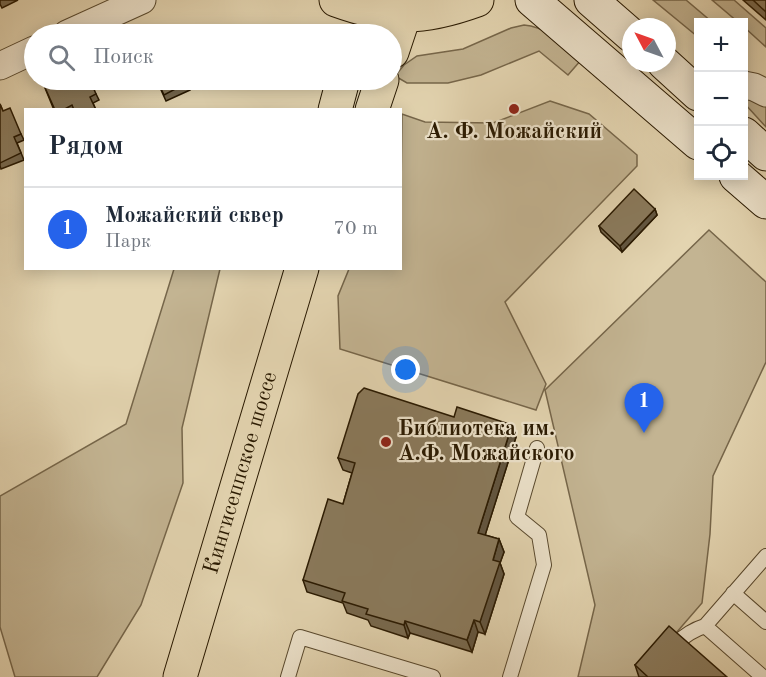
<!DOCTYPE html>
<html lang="ru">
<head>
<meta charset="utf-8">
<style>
	:root { --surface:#fff; --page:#f6f6f7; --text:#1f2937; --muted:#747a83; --line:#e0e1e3; --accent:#2563eb }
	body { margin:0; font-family:"Old Standard TT",serif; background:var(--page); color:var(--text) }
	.controls { position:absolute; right:18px; top:18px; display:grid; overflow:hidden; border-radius:0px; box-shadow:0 3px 15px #0003 }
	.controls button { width:54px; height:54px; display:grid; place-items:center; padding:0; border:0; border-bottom:2px solid var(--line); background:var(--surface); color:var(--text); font:30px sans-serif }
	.compass { position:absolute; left:622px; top:18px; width:54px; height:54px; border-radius:50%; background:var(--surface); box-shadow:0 3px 15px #0003; rotate:311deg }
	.you { position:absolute; left:406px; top:370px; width:21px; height:21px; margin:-15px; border:4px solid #fff; border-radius:50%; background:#1a73e8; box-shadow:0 0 0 9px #1a73e833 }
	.badge { display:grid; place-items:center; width:39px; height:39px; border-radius:50%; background:var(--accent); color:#fff; font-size:20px; font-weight:700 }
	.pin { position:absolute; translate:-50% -50px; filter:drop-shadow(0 2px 3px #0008) }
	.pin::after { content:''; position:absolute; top:32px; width:21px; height:18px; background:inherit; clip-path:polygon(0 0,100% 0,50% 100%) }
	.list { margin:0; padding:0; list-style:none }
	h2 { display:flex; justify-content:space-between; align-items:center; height:78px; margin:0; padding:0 24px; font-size:26px }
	h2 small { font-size:20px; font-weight:400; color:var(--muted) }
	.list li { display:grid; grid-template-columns:39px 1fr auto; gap:18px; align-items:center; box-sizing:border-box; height:84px; padding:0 24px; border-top:2px solid var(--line) }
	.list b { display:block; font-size:22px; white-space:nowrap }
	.list p { margin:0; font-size:20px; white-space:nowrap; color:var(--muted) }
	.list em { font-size:20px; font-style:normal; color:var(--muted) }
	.icon { flex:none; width:33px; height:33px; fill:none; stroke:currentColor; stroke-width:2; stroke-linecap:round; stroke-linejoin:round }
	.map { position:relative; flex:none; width:766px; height:677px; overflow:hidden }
	.search { position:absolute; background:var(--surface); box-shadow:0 3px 15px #0003; left:24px; top:24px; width:378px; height:66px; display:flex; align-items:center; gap:15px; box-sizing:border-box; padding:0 21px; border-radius:33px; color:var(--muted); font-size:22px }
	.panel { position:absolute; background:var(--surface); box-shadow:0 3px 15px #0003; left:24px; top:108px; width:378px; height:162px; border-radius:0px }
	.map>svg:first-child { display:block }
	.green { fill:#c3b492; stroke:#76664a; stroke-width:1.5 }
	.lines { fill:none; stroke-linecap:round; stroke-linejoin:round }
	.service-casing { stroke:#58482d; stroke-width:16 }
	.minor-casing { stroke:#58482d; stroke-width:29 }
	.secondary-casing { stroke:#291901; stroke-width:35 }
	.primary-casing { stroke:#291901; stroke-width:35 }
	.service { stroke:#ede3cc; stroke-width:14 }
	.minor { stroke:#ede3cc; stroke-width:27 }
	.secondary { stroke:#ede3cc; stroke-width:33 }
	.primary { stroke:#e3d4b0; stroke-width:33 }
	.wall { fill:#77694f; stroke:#291901; stroke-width:1.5 }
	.shaded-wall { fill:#615540; stroke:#291901; stroke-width:1.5 }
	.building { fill:#8a7a5c; stroke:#291901; stroke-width:1.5 }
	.poi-dot { fill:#8f2418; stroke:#ede3cc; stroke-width:2 }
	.labels { text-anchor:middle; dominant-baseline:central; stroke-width:4.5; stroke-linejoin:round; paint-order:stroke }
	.poi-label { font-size:22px; font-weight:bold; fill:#291901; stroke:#ede3cc }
	.street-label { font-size:22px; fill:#291901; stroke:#ede3cc }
</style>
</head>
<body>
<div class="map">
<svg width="766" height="677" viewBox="0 0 766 677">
	<rect width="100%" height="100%" fill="#e3d4b0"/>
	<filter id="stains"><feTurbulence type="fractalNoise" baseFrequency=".00333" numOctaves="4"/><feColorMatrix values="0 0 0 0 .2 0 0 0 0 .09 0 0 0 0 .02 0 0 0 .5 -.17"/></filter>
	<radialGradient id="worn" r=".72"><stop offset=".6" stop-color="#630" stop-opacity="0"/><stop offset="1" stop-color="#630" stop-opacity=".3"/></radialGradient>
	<path class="green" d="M653 0H686L712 22H698V37Z
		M712 0H734L766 28V47L744 27V22H738Z
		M524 25C548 27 564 45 581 60L568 75 539 51 481 75 448 83H407L395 76 404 65 417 56 463 49 511 28Z
		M747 98 766 106V127L744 103Z
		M550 101 589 114 637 155V166L505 302 546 384 536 410 340 349 338 296 349 269 400 268 402 114 425 122 493 123Z
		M709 230 766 282V362L713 476 710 534 702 603 638 677H578L595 605 545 390Z
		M174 269H220L182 428 183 483 141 605 97 677H15L0 627V496L126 424Z"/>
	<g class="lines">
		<g class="service-casing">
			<path id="service" d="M733 593 766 622
				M705 626 763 677
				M288 677 300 637 433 677
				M510 677 544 565 539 535 517 517 537 448
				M647 677C663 657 679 634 705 626L766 556"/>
		</g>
		<g class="minor-casing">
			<path id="minor" d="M67 34 142 0
				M0 66 34 50
				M744 85 754 87 766 93"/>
		</g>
		<g class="secondary-casing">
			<path id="secondary" d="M532 0 698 143
				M591 0 631 35
				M664 63 698 94
				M744 134 766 154
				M736 176 766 202"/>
		</g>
		<g class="primary-casing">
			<g id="primary">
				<path d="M336 0C391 20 422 20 477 0"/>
				<path d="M392 52 404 16"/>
				<path d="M335 110 343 80"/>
				<path d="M372 110 382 80"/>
				<path id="s1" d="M180 677 302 268"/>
			</g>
		</g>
		<use href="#service" class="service"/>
		<use href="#minor" class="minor"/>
		<use href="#secondary" class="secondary"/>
		<use href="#primary" class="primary"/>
	</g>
	<path class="wall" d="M0 0H18L2 8 0 4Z
		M743 0H766V20Z
		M144 80H186L190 90 166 101 157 81 147 86Z
		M43 83 96 94 99 100 93 103 96 110H54Z
		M0 104 3 111 21 134 24 140 17 143 24 160 1 169 0 166Z
		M655 209 657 215 622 252 601 232 599 226Z
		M516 437 485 535 499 539 504 552 500 563 504 574 485 634 478 632 472 652 410 633 408 638 371 626 368 620 347 613 343 603 307 592 303 580 343 504 352 473 343 470 338 458Z
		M635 665 727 677H639Z"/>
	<path class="shaded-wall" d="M655 209 657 215 622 252 620 246Z
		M512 425 516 437 482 545 478 533Z
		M499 539 504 552 500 563 504 574 485 634 480 622 493 560Z
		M474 620 478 632 472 652 467 640Z
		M405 621 410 633 408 638 404 625Z"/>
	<path class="building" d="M753 0H766V12Z
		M50 80H90L96 94 90 97 96 110H74L72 105 63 110H55L43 83Z
		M157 80H186L187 83 164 95Z
		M0 104 3 111 10 108 21 134 14 137 21 153 0 163Z
		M634 189 655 209 620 246 599 226Z
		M364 388 454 417 457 407 512 425 478 533 499 539 493 560 500 562 480 622 474 620 467 640 405 621 404 625 366 614 368 609 342 601 345 593 303 580 328 499 343 504 355 463 338 458 358 394Z
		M669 626 727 677H648L635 665Z"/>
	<g class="poi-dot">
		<circle cx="514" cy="109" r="6"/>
		<circle cx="386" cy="442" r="6"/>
	</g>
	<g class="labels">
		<g class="poi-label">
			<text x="514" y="132">А. Ф. Можайский</text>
			<text x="398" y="429" text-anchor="start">Библиотека им.<tspan x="398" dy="25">А.Ф. Можайского</tspan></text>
		</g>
		<g class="street-label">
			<text stroke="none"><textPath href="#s1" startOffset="213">Кингисеппское шоссе</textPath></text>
		</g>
	</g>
	<rect width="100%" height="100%" filter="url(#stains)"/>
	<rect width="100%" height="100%" fill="url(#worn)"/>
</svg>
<div class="controls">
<button>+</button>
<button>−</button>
<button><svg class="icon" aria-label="locate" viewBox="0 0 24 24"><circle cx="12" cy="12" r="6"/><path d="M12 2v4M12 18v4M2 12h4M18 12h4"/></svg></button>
</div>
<svg class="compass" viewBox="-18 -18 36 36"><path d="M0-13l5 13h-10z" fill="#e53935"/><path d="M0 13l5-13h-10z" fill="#747a83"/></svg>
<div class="you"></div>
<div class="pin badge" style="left:644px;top:433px">1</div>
<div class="search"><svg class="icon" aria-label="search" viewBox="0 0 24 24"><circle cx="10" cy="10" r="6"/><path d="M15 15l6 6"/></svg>Поиск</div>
<section class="panel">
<h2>Рядом<small></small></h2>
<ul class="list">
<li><span class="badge">1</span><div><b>Можайский сквер</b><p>Парк</p></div><em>70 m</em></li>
</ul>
</section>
</div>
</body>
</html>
